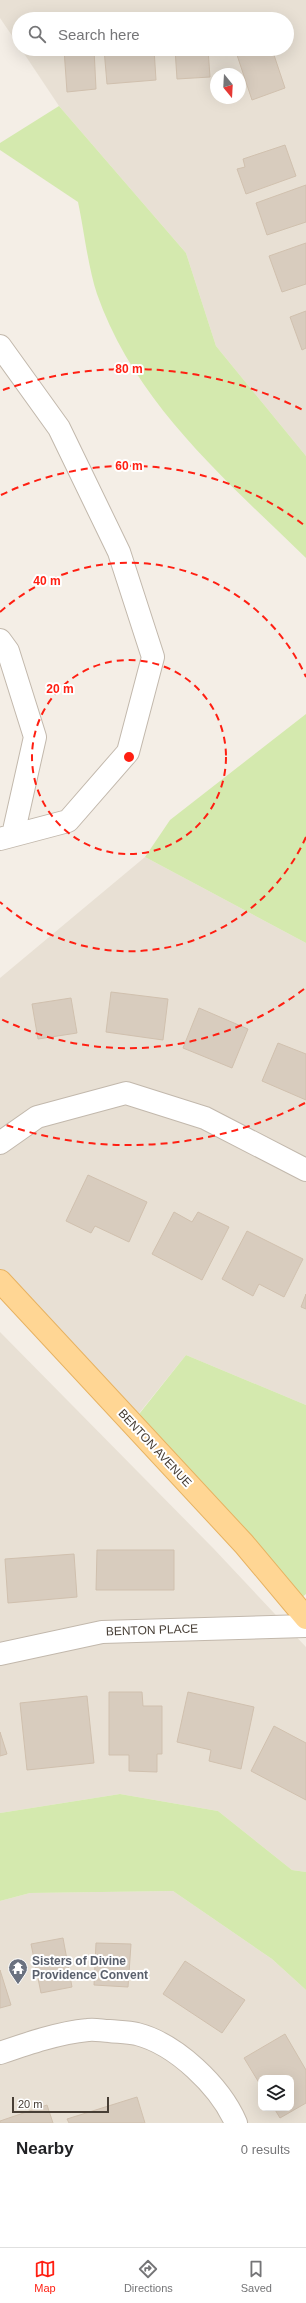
<!DOCTYPE html>
<html lang="en">
<head>
<meta charset="utf-8">
<style>
	:root { --surface:#fff; --page:#f6f6f6; --text:#202124; --muted:#757577; --line:#e0e0e0; --accent:#ff1f12 }
	body { margin:0; font-family:Helvetica,sans-serif; background:var(--page); color:var(--text) }
	.controls { position:absolute; right:12px; bottom:12px; display:grid; overflow:hidden; border-radius:8px; box-shadow:0 4px 16px #0002 }
	.controls button { width:36px; height:36px; display:grid; place-items:center; padding:0; border:0; border-bottom:1px solid var(--line); background:var(--surface); color:var(--text); font:20px sans-serif }
	.compass { position:absolute; left:210px; top:68px; width:36px; height:36px; border-radius:50%; background:var(--surface); box-shadow:0 4px 16px #0002; rotate:162deg }
	.scale { position:absolute; left:12px; bottom:10px; width:97px; box-sizing:border-box; padding-left:4px; border:2px solid #473e35; border-top:0; font-size:11px; line-height:14px; white-space:nowrap; color:#473e35; -webkit-text-stroke:3px #fff; paint-order:stroke }
	.list { margin:0; padding:0; list-style:none }
	h2 { display:flex; justify-content:space-between; align-items:center; height:52px; margin:0; padding:0 16px; font-size:17px }
	h2 small { font-size:13px; font-weight:400; color:var(--muted) }
	.icon { flex:none; width:22px; height:22px; fill:none; stroke:currentColor; stroke-width:2; stroke-linecap:round; stroke-linejoin:round }
	.map { position:relative; flex:none; width:306px; height:2123px; overflow:hidden }
	.search { position:absolute; background:var(--surface); box-shadow:0 4px 16px #0002; left:12px; right:12px; top:12px; height:44px; display:flex; align-items:center; gap:10px; box-sizing:border-box; padding:0 14px; border-radius:22px; color:var(--muted); font-size:15px }
	.sheet { height:124px; background:var(--surface) }
	nav { display:flex; justify-content:space-around; align-items:center; box-sizing:border-box; height:56px; border-top:1px solid var(--line); background:var(--surface); font-size:11px; color:var(--muted) }
	nav a { display:grid; justify-items:center; gap:2px }
	nav .on { color:var(--accent) }
	.map>svg:first-child { display:block }
	.residential { fill:#e8e0d4; fill-rule:evenodd }
	.green { fill:#d4e9ae }
	.building { fill:#d8ccbe; stroke:#d0c0ae }
	.lines { fill:none; stroke-linecap:round; stroke-linejoin:round }
	.minor-casing { stroke:#c2b8ac; stroke-width:24 }
	.major-casing { stroke:#e7b261; stroke-width:24 }
	.minor { stroke:#fff; stroke-width:22 }
	.major { stroke:#ffd694; stroke-width:22 }
	.ring { fill:none; stroke:#ff1f12; stroke-width:2; stroke-dasharray:7 5 }
	.labels { text-anchor:middle; dominant-baseline:central; stroke-width:4; stroke-linejoin:round; paint-order:stroke }
	.street-label { font-size:12px; fill:#473e35; stroke:#fff }
	.worship-label { font-size:12px; font-weight:bold; fill:#5b616d; stroke:#fff; text-anchor:start }
	.centre { fill:#ff1f12; stroke:#fff; stroke-width:2 }
	.ring-label { font-size:12px; text-anchor:middle; font-weight:bold; fill:#ff1f12; stroke:#fff; stroke-width:4; stroke-linejoin:round; paint-order:stroke }
</style>
</head>
<body>
<div class="map">
<svg width="306" height="2123" viewBox="0 0 306 2123">
	<rect width="100%" height="100%" fill="#f4eee6"/>
	<path class="residential" d="M0 0H306V456L216 346 186 253 59 106 21 49H287V19H19V46L0 18ZM216 74H240V98H216Z
		M145 857 306 943V1405L186 1355 132 1422 0 1281V978Z
		M0 1332 213 1548 306 1647V1872L292 1870 218 1811 120 1794 0 1813Z
		M173 1891 272 1959 306 1990V2123H0V1901L30 1893ZM261 2078H291V2108H261Z"/>
	<path class="green" d="M59 106 186 253 216 346 306 456V558C226 480 135 403 97 294 88 267 84 230 78 202L0 150V143Z
		M306 714V943L145 857 170 820Z
		M186 1355 306 1405V1594L294 1604 132 1423Z
		M120 1794 218 1811 292 1870 306 1872V1990L272 1959 173 1891 30 1893 0 1901V1813Z"/>
	<path class="building" d="M64 49H94L96 89 67 92Z
		M104 49H154L156 80 107 84Z
		M175 49H208L210 77 177 79Z
		M235 49H272L285 88 252 100Z
		M285 145 296 176 246 194 237 169 245 167 243 159Z
		M306 185V222L267 235 256 203Z
		M306 243V284L282 292 269 256Z
		M306 311V348L302 350 290 317Z
		M111 992 168 999 163 1040 106 1032Z
		M71 998 77 1033 38 1039 32 1004Z
		M199 1008 248 1029 232 1068 183 1048Z
		M278 1043 306 1054V1100L262 1081Z
		M88 1175 147 1202 129 1242 95 1226 91 1233 66 1221Z
		M174 1212 192 1222 198 1212 229 1227 202 1280 152 1254Z
		M247 1231 303 1259 284 1297 259 1284 253 1296 222 1279Z
		M306 1294V1309L301 1307Z
		M97 1550H174V1590H96Z
		M74 1554 77 1597 8 1603 5 1559Z
		M109 1692H142L143 1706H162V1754H157V1772L129 1771V1755H109Z
		M188 1692 254 1707 241 1769 209 1761 211 1750 177 1742Z
		M87 1696 94 1763 27 1770 20 1703Z
		M274 1726 306 1743V1800L251 1771Z
		M0 1732 7 1754 0 1756Z
		M63 1938 72 1987 41 1993 31 1944Z
		M96 1943 131 1944 128 1987 94 1985Z
		M185 1961 245 2000 222 2033 163 1994Z
		M0 1970 11 2005 0 2008Z
		M285 2034 306 2070V2103L280 2118 274 2108H291V2078H261V2086L244 2058Z
		M137 2097 145 2123H69L67 2119Z
		M47 2105 53 2123H0V2121Z"/>
	<g class="lines">
		<g class="minor-casing">
			<path id="minor" d="M0 346 59 428 119 552 153 657 128 752 68 821 0 839
				M0 640 8 651 35 737 13 835
				M0 1143 37 1117 126 1093 205 1118 306 1170
				M0 1654 102 1632 306 1626
				M0 2053C29 2043 58 2033 88 2030 95 2029 103 2031 109 2031 118 2032 128 2032 137 2034 176 2044 220 2086 236 2123"/>
		</g>
		<g class="major-casing">
			<path id="major" d="M0 1281 244 1544 306 1618"/>
		</g>
		<use href="#minor" class="minor"/>
		<use href="#major" class="major"/>
	</g>
	<g class="ring">
		<circle cx="129" cy="757" r="97"/>
		<path d="M306 837A194 194 0 0 1 0 902M0 612A194 194 0 0 1 306 677"/>
		<path d="M304 989A291 291 0 0 1 1 1019M1 495A291 291 0 0 1 304 525"/>
		<path d="M305 1103A388 388 0 0 1 3 1124M3 390A388 388 0 0 1 305 411"/>
	</g>
	<defs>
		<g id="temple-pin" transform="scale(1)"><path d="M0 17L-7.5 6A9.5 9.5 0 1 1 7.5 6Z" fill="#6b7280" stroke="#fff"/><path d="M0-6L5-2H3V0L6.5 2.5H4V6H1.5V3h-3V6H-4V2.5H-6.5L-3 0V-2H-5Z" fill="#fff"/></g>
	</defs>
	<g fill-rule="evenodd">
		<use href="#temple-pin" x="18" y="1968"/>
	</g>
	<g class="labels">
		<g class="street-label">
			<text transform="translate(155 1448) rotate(47)">BENTON AVENUE</text>
			<text transform="translate(152 1630) rotate(-2)">BENTON PLACE</text>
		</g>
		<g class="worship-label">
			<text x="32" y="1961">Sisters of Divine<tspan x="32" dy="14">Providence Convent</tspan></text>
		</g>
	</g>
	<circle cx="129" cy="757" r="6" class="centre"/>
	<g class="ring-label">
		<text x="129" y="373">80 m</text>
		<text x="129" y="470">60 m</text>
		<text x="47" y="585">40 m</text>
		<text x="60" y="693">20 m</text>
	</g>
</svg>
<div class="controls">
<button><svg class="icon" aria-label="layers" viewBox="0 0 24 24"><path d="M12 4l9 5-9 5-9-5zM3 14l9 5 9-5"/></svg></button>
</div>
<svg class="compass" viewBox="-18 -18 36 36"><path d="M0-13l5 13h-10z" fill="#e53935"/><path d="M0 13l5-13h-10z" fill="#757577"/></svg>
<div class="scale">20 m</div>
<div class="search"><svg class="icon" aria-label="search" viewBox="0 0 24 24"><circle cx="10" cy="10" r="6"/><path d="M15 15l6 6"/></svg>Search here</div>
</div>
<section class="sheet">
<h2>Nearby<small>0 results</small></h2>
<ul class="list">
</ul>
</section>
<nav>
<a class="on"><svg class="icon" aria-label="map" viewBox="0 0 24 24"><path d="M3 6l6-2 6 2 6-2v14l-6 2-6-2-6 2zM9 4v14M15 6v14"/></svg>Map</a>
<a><svg class="icon" aria-label="directions" viewBox="0 0 24 24"><path d="M12 3l9 9-9 9-9-9zM9 14v-3h6M13 9l2 2-2 2"/></svg>Directions</a>
<a><svg class="icon" aria-label="saved" viewBox="0 0 24 24"><path d="M7 4h10v16l-5-4-5 4z"/></svg>Saved</a>
</nav>
</body>
</html>
